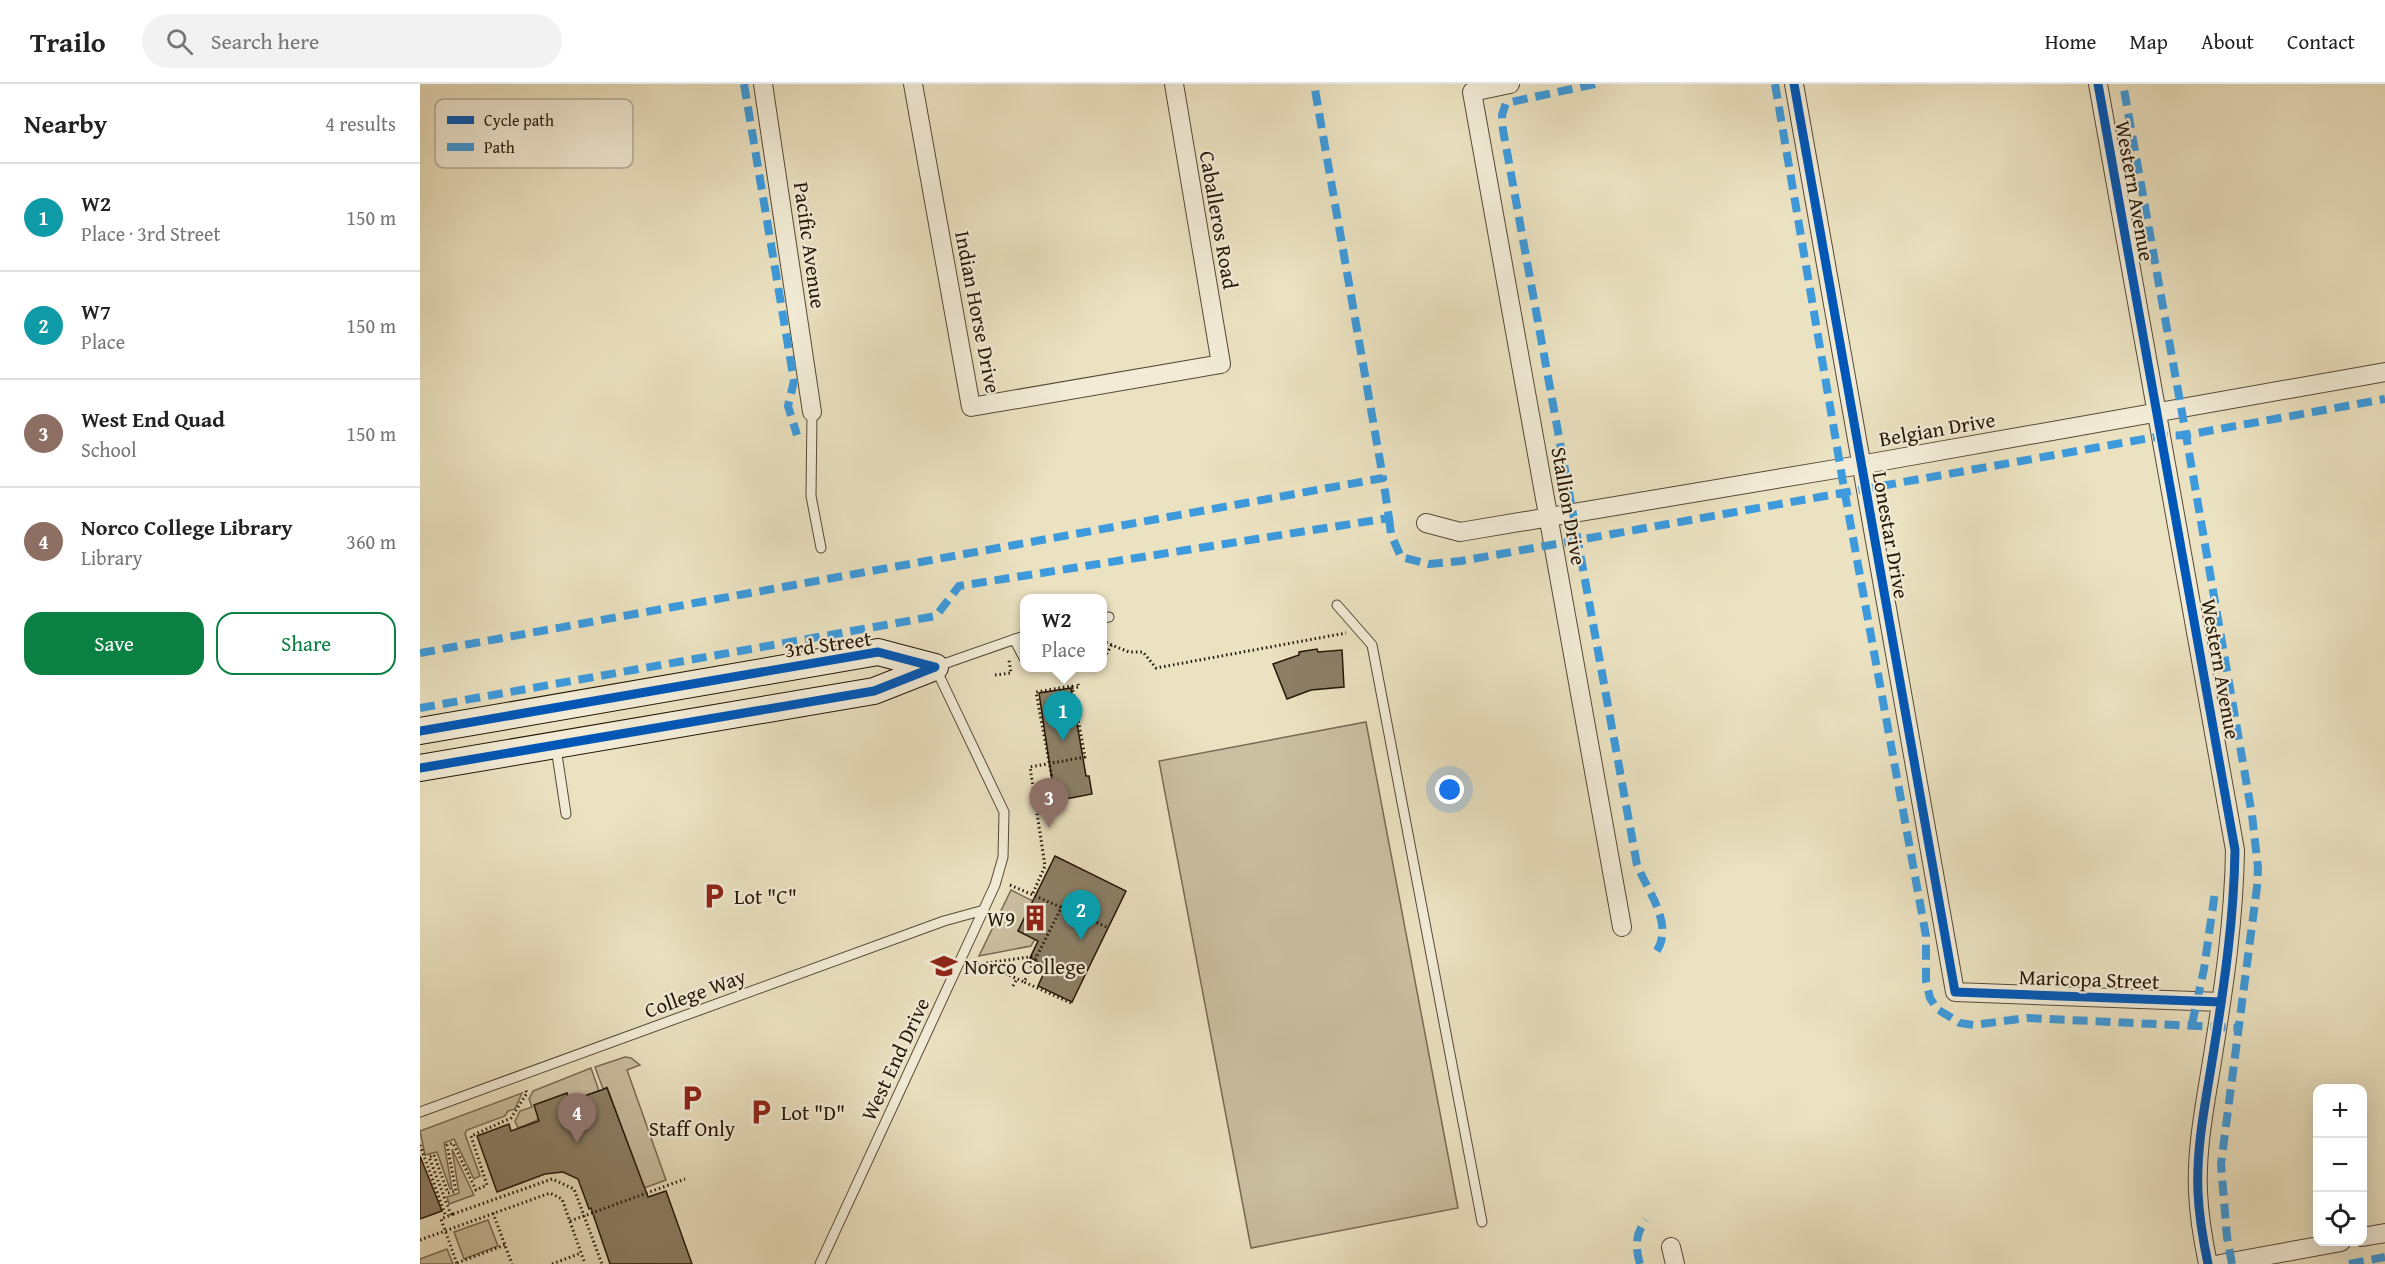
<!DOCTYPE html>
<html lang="en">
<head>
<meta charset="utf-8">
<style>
	:root { --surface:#fff; --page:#f2f2f2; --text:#222; --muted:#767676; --line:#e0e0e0; --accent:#0b8043 }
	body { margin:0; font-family:"Gentium Book Plus",serif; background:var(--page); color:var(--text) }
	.controls { position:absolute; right:18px; bottom:18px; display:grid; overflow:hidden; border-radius:12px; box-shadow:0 6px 24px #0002 }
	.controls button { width:54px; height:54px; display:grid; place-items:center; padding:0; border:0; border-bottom:2px solid var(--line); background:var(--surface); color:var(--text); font:30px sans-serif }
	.you { position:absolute; left:1030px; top:706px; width:21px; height:21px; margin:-15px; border:4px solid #fff; border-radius:50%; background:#1a73e8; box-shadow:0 0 0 9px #1a73e833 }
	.badge { display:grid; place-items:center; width:39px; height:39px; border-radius:50%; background:var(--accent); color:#fff; font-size:20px; font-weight:700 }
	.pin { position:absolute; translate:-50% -50px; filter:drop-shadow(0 2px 3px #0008) }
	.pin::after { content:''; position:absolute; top:32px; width:21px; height:18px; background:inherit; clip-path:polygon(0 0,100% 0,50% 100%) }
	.popup { position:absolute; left:600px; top:510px; width:87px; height:78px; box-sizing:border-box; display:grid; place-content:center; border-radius:12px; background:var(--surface); filter:drop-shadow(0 2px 4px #0005); font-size:20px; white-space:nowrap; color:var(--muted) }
	.popup b { font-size:22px; color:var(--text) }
	.popup::after { content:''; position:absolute; left:50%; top:100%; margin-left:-12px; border:12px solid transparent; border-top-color:var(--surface) }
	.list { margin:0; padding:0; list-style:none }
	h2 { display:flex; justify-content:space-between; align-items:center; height:78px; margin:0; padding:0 24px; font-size:26px }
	h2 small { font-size:20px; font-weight:400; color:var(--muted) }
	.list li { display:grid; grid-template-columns:39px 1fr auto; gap:18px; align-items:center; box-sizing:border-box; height:108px; padding:0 24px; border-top:2px solid var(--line) }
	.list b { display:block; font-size:22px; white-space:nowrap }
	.list p { margin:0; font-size:20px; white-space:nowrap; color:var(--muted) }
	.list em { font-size:20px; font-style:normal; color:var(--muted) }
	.actions { display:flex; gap:12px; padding:18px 24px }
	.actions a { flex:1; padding:14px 0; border:2px solid var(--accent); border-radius:18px; text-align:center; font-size:21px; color:var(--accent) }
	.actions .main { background:var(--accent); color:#fff }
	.icon { flex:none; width:33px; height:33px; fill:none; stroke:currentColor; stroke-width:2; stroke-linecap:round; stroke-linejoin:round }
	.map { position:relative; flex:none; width:1965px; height:1180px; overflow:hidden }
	header { display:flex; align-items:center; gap:36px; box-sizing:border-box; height:84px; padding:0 30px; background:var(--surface); border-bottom:2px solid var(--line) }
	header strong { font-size:28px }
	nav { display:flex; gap:33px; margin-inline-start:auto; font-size:21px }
	.search { width:420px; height:54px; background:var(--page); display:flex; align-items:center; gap:15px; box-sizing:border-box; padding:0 21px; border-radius:33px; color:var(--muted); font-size:22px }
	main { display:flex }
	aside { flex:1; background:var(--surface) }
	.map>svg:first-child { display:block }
	.green { fill:#cabfa1; stroke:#786a54; stroke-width:1.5 }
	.building { fill:#8c8067; stroke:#261606; stroke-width:1.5 }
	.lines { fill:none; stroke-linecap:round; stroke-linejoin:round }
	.lane-casing { stroke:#574935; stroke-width:11 }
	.street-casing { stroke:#574935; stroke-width:20 }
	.secondary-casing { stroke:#261606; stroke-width:28 }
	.path { stroke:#261606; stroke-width:3; stroke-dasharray:1.5 3; stroke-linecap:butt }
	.lane { stroke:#f2ecd7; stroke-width:9 }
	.street { stroke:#f2ecd7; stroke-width:18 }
	.secondary { stroke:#f2ecd7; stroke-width:26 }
	.path-bridge { stroke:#261606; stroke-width:3; stroke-dasharray:1.5 3; stroke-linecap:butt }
	.quiet { stroke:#3c9add; stroke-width:8; stroke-dasharray:15 8; stroke-linecap:butt }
	.cycleway-casing { stroke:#f2ecd7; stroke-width:13 }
	.cycleway { stroke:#0057b8; stroke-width:9 }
	.labels { text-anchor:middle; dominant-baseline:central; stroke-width:4.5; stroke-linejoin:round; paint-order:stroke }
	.street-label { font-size:21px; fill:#261606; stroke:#f2ecd7 }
	.poi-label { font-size:21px; fill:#261606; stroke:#f2ecd7; text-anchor:start }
	.key { fill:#f2ecd7; stroke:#b5ac98; stroke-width:1.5 }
	.key-label { font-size:16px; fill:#261606 }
</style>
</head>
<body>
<header>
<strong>Trailo</strong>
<div class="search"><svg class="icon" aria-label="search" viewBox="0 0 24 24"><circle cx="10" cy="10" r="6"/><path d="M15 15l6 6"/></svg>Search here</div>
<nav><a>Home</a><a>Map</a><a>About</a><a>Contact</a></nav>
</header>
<main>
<aside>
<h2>Nearby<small>4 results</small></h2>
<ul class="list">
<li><span class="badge" style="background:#0f9aa8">1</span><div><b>W2</b><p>Place · 3rd Street</p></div><em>150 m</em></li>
<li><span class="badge" style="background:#0f9aa8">2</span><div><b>W7</b><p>Place</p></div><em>150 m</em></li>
<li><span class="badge" style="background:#8d6e63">3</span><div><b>West End Quad</b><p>School</p></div><em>150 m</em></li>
<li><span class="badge" style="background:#8d6e63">4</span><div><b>Norco College Library</b><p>Library</p></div><em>360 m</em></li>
</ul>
<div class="actions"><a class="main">Save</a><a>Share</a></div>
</aside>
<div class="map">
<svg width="1965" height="1180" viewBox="0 0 1965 1180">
	<rect width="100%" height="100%" fill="#ebe2c1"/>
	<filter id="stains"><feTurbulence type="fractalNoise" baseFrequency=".00333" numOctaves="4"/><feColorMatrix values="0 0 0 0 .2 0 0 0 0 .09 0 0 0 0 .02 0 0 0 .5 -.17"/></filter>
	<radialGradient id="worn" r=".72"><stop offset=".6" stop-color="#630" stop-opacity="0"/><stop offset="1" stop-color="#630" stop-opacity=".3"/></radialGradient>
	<path class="green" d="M946 638 1038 1124 831 1164 739 677Z
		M591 806 613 817 598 847 615 855 611 862 559 872Z
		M205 973 211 974 220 981 207 986 246 1096 224 1104 187 1003 183 1005 175 983Z
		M171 984 179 1007C150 1017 126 1034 98 1044L95 1037 100 1027 112 1023 109 1015 113 1007Z
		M102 1009 95 1025 88 1027 85 1032 47 1046 45 1050 60 1092 54 1095 34 1055 24 1059 32 1105H30L17 1068 5 1071 0 1047Z
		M32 1065 54 1111 29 1120 27 1113 39 1109Z
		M68 1136 78 1162 44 1175 34 1148Z
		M27 1165 33 1180H0V1175Z"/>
	<path class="building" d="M897 565 898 568 922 566 924 603 891 606 867 615 853 580 879 571V568Z
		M651 604 666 692H669L672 710 635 717 619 609Z
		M635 772 706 807 652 918 618 902 627 882 610 874 618 857 598 847Z
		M187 1004 228 1113 246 1107 272 1180H190L171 1124 169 1125 158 1095 143 1088 125 1090 77 1108 57 1052 89 1040 91 1047 119 1037 114 1021 147 1009 150 1017Z
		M0 1072 22 1127 0 1135Z"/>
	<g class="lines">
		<g class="lane-casing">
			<path id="lane" d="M392 328 391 412 401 464
				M917 521 952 561 1062 1138
				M682 534 689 533
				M594 555 604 574
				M136 664 146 730
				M0 1028 524 837 564 826
				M400 1180 575 801 583 773 584 728 515 583 604 552"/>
		</g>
		<g class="street-casing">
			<path id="street" d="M343 0 392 328
				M493 0 551 323 801 280 754 0
				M1090 0 1052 8 1202 843
				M1374 0 1535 908 1801 918
				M1678 0 1815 766C1814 835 1804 903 1793 971 1786 1016 1776 1062 1778 1108 1779 1132 1783 1156 1788 1180
				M1006 439 1040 448 1440 381 1965 288
				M1942 1153 1965 1149
				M1251 1163 1255 1180
				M1800 1180 1921 1158"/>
		</g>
		<g class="secondary-casing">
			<path id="secondary" d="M0 647 458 568 515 583
				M0 684 454 607 515 583"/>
		</g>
		<path class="path" d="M682 557 709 568H723L736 584 926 549
			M682 578 692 560
			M673 584H680
			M575 591 591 589 589 576
			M652 604 659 603 658 600
			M590 801 689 844
			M613 809 625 782 610 683 665 673 652 602 616 608 633 699
			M642 822 604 898 651 919
			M565 880 604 898
			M553 881 616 872
			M593 902 597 895
			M0 1061 26 1133
			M73 1129 92 1180
			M33 1130 21 1135 37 1180
			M31 1131 9 1073 14 1071 28 1109 36 1107 27 1061 33 1059 56 1106 67 1101 51 1052 91 1034 107 1009 105 1005
			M150 1137 265 1095
			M0 1156 130 1109 142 1115 165 1180
			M37 1179 85 1161
			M132 1180 161 1169"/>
		<use href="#lane" class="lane"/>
		<use href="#street" class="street"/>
		<use href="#secondary" class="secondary"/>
		<path class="path-bridge" d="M33 1130 132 1095 154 1105 182 1180"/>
		<path class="quiet" d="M324 0 374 297 368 322 377 351
			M1175 0 1086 19 1082 31 1083 46 1217 781C1229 810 1258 845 1232 873
			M1355 0 1425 410 1506 852V897L1510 914 1517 925 1540 939 1554 941 1607 934 1819 944
			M969 434 971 450 981 473 1009 480 1041 477 1741 352 1766 351 1703 0
			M0 569 963 394 894 0
			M0 624 516 532 539 502 969 434 963 394
			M1772 940 1784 885 1795 808
			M1220 1180C1215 1163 1215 1150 1226 1136
			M1812 1180 1807 1153 1801 1080 1837 803 1838 784 1832 731 1766 351 1965 315
			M1929 1180 1965 1173"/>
		<g class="cycleway-casing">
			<path id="cycleway" d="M1374 0 1535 908 1801 918
				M1678 0 1815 766C1814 835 1804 903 1793 971 1786 1016 1776 1062 1778 1108 1779 1132 1783 1156 1788 1180
				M0 647 458 568 515 583
				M0 684 454 607 515 583"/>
		</g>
		<use href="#cycleway" class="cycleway"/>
	</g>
	<defs>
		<g id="parking-bare" transform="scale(2.07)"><path d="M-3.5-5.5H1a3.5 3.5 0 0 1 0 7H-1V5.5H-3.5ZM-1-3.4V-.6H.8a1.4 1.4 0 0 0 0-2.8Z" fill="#8f2418" stroke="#f2ecd7" stroke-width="2.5" paint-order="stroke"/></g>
		<g id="building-bare" transform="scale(2.07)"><path d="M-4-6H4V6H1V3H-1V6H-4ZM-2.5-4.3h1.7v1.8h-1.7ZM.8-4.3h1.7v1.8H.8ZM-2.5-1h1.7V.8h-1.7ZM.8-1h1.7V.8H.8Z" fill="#8f2418" stroke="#f2ecd7" stroke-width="2.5" paint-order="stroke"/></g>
		<g id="university-bare" transform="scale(2.07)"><path d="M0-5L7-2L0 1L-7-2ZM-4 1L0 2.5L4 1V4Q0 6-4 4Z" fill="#8f2418" stroke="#f2ecd7" stroke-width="2.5" paint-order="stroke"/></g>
	</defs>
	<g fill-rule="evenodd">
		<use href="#parking-bare" x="294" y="812"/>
		<use href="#building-bare" x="615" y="834"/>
		<use href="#university-bare" x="524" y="882"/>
		<use href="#parking-bare" x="272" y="1014"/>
		<use href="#parking-bare" x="341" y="1028"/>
	</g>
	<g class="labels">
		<g class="street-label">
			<text transform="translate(1715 107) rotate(80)">Western Avenue</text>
			<text transform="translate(799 136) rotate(80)">Caballeros Road</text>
			<text transform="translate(390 161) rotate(82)">Pacific Avenue</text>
			<text transform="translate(558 228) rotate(79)">Indian Horse Drive</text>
			<text transform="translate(1517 345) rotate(-10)">Belgian Drive</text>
			<text transform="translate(1149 422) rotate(80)">Stallion Drive</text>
			<text transform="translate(1471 451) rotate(80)">Lonestar Drive</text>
			<text transform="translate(408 560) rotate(-8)">3rd Street</text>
			<text transform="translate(1801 585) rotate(80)">Western Avenue</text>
			<text transform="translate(1669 895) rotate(2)">Maricopa Street</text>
			<text transform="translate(275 909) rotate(-20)">College Way</text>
			<text transform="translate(475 975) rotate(-65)">West End Drive</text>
		</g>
		<g class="poi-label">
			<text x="314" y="812">Lot "C"</text>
			<text x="595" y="834" text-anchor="end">W9</text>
			<text x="544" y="882">Norco College</text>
			<text x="361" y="1028">Lot "D"</text>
			<text x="272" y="1044" text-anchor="middle">Staff Only</text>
		</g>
	</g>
	<rect x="15" y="15" width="198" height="69" rx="9" class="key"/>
	<rect x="27" y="32" width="27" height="8" fill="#0057b8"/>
	<rect x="27" y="59" width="27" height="8" fill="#3c9add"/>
	<g class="key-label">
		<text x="64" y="42">Cycle path</text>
		<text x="64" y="69">Path</text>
	</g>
	<rect width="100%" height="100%" filter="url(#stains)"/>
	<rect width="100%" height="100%" fill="url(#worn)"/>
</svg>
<div class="controls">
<button>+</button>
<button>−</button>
<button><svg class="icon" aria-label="locate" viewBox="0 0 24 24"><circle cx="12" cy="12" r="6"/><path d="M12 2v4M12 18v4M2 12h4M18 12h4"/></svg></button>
</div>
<div class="you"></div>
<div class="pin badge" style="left:643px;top:657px;background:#0f9aa8">1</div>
<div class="popup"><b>W2</b>Place</div>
<div class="pin badge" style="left:661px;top:856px;background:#0f9aa8">2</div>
<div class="pin badge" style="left:629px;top:744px;background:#8d6e63">3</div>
<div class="pin badge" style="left:157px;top:1059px;background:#8d6e63">4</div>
</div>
</main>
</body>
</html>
